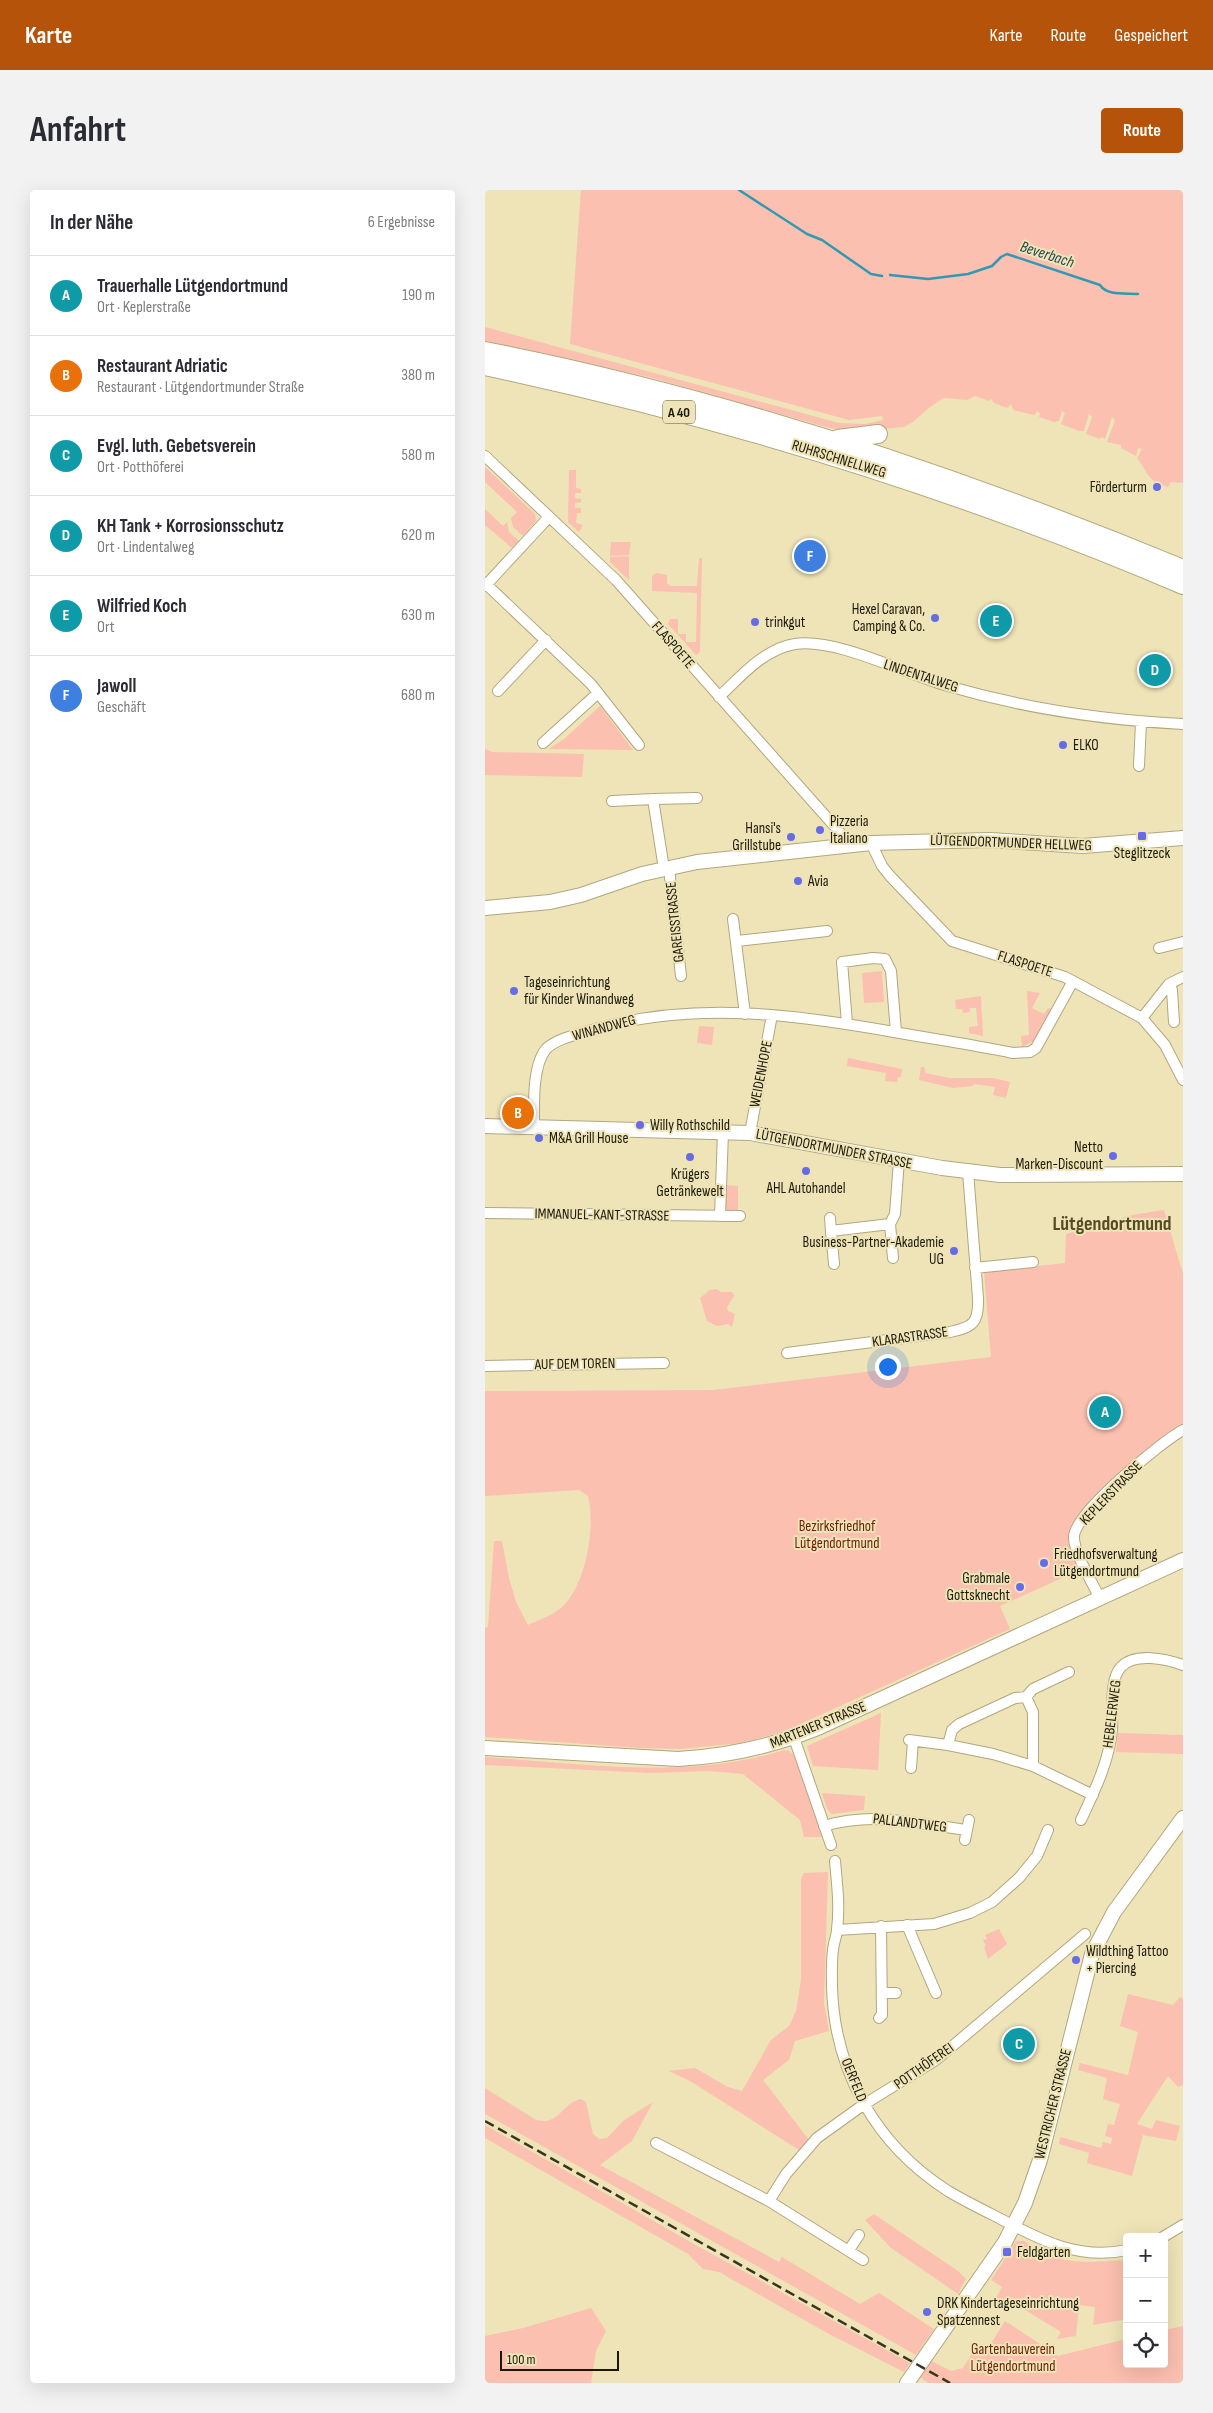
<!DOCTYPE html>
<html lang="de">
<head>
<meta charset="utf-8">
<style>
	:root { --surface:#fff; --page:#f2f2f3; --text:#2b2b33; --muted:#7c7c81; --line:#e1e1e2; --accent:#b45309 }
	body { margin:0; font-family:"Sofia Sans Condensed",sans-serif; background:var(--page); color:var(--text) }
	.controls { position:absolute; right:15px; bottom:15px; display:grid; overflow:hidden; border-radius:5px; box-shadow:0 5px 20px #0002 }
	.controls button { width:45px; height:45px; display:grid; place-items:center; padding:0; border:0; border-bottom:1px solid var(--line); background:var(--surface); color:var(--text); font:25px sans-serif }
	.scale { position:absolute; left:15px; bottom:12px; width:119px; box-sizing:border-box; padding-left:5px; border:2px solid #1c1908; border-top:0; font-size:14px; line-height:18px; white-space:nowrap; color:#1c1908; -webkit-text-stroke:4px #eee4b8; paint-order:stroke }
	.you { position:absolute; left:402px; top:1176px; width:18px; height:18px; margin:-12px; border:4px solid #fff; border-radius:50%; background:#1a73e8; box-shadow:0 0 0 8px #1a73e833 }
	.badge { display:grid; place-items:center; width:32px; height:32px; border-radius:50%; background:var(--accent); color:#fff; font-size:16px; font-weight:700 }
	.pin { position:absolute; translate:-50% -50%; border:2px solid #fff; box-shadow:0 1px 5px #0006 }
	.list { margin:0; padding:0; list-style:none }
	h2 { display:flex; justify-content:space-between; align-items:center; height:65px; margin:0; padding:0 20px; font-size:21px }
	h2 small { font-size:16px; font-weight:400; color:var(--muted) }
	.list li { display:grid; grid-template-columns:32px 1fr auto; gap:15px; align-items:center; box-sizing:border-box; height:80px; padding:0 20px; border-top:1px solid var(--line) }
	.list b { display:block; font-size:19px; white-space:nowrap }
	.list p { margin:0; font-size:16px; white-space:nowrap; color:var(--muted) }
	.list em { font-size:16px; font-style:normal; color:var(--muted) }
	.icon { flex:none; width:28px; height:28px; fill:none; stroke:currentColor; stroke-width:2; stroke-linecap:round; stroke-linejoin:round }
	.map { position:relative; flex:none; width:698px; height:2193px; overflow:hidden; border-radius:5px }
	header { display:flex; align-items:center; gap:30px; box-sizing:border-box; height:70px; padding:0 25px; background:var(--accent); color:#fff }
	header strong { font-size:24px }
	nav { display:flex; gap:28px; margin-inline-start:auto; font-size:18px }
	.intro { display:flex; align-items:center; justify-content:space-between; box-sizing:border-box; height:120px; padding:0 30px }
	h1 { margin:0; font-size:35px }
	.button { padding:12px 22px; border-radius:5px; background:var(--accent); color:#fff; font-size:18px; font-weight:700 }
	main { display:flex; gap:30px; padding:0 30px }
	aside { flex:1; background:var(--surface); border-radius:5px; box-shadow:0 5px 20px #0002 }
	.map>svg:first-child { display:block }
	.green { fill:#fbc0af }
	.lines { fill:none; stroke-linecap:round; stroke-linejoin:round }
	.stream { stroke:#3199b2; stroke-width:2.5 }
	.street-casing { stroke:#b1a77d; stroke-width:12 }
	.secondary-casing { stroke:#b1a77d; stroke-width:16 }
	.highway-casing { stroke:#b1a77d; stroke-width:20 }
	.street { stroke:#fff; stroke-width:10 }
	.secondary { stroke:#fff; stroke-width:14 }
	.highway { stroke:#fff; stroke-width:18 }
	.rail { stroke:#383420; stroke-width:2.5; stroke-dasharray:10 5; stroke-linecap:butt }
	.poi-dot { fill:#656ce5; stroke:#eee4b8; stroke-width:2 }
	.labels { text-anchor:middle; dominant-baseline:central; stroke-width:4; stroke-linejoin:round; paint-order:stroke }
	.shield { fill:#eee4b8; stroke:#5b563d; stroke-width:1 }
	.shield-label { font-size:14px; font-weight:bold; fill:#1c1908 }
	.street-label { font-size:15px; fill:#1c1908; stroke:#eee4b8 }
	.poi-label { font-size:15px; fill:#1c1908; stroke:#eee4b8; text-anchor:start }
	.park-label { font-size:15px; fill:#702107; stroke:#eee4b8 }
	.water-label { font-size:16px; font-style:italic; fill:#28474f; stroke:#eee4b8 }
	.district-label { font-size:20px; font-weight:bold; fill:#554c25; stroke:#eee4b8 }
</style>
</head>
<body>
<header>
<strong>Karte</strong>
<nav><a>Karte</a><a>Route</a><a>Gespeichert</a></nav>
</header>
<div class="intro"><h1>Anfahrt</h1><a class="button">Route</a></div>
<main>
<aside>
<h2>In der Nähe<small>6 Ergebnisse</small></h2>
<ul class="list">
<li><span class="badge" style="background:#0f9aa8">A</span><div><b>Trauerhalle Lütgendortmund</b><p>Ort · Keplerstraße</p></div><em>190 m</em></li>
<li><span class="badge" style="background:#e8710a">B</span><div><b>Restaurant Adriatic</b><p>Restaurant · Lütgendortmunder Straße</p></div><em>380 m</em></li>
<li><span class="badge" style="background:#0f9aa8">C</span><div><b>Evgl. luth. Gebetsverein</b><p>Ort · Potthöferei</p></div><em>580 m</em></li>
<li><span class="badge" style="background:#0f9aa8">D</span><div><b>KH Tank + Korrosionsschutz</b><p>Ort · Lindentalweg</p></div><em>620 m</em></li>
<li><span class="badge" style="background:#0f9aa8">E</span><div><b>Wilfried Koch</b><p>Ort</p></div><em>630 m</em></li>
<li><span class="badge" style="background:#3f7fe0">F</span><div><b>Jawoll</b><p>Geschäft</p></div><em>680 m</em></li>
</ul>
</aside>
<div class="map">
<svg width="698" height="2193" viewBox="0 0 698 2193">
	<rect width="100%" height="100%" fill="#eee4b8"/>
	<path class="green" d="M96 0H698V293L686 292 683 297C662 291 664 284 652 268L657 259 653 258 651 266 636 258V255L622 252 630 230 627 227 620 249 617 247 615 249 601 244 607 227 604 224 599 241H594L576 234 580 223 577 221 574 231 569 232 554 227 555 224 553 221 549 225 528 220 526 214 522 218 509 213 506 209 504 211 490 206 482 210 459 208 445 217 428 232 419 237 365 242 341 237 168 188 0 151V137L354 233 380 234 398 230 397 226 364 230 85 154Z
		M0 277 50 324 51 331 38 346 28 337 26 328 32 322 0 292Z
		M84 280H91V298L96 299V303H90V308L96 309V312L90 313V318H96V323H92L91 333 98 335 94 342 83 332Z
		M0 319 18 336 22 332 24 342 34 351 27 358 0 335Z
		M126 352H146L144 365 125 366Z
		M144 366V390L125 372V367Z
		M214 368H217L215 462 211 465 183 434 185 429H193V444H201V452H211L212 403 167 401V386L171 383 182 385V393L185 396H212Z
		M115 516 148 560 64 559 79 549Z
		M0 559 7 562 99 564 97 587 0 585Z
		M397 781 399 812 379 813 377 783Z
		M542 801 555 803 547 818 559 824 563 818 566 819 549 851 537 857 536 846 544 845Z
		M496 806 498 846 484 843V837L493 836 491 818H485V822L478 823 477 819H471L470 810Z
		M214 836 229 837 227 855 212 853Z
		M363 868 417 879 416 887H413L412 892 400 891 401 883 362 876Z
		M436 877H439L441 883 464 888H508L525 892 521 908 508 905 510 897 489 894 488 896 468 898 434 890Z
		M239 995 253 996V1021L239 1023Z
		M679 1020 698 1084V1235C671 1250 580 1320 583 1352 584 1361 592 1372 595 1380L515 1416 525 1439 300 1541 256 1553 196 1559 156 1558 0 1547V1438L3 1437 9 1351H17L24 1388 31 1412 43 1435C53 1430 69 1425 77 1417 101 1395 111 1336 103 1306L94 1300 0 1306V1201L228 1200 506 1167 499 1082 580 1073 581 1044 647 1025Z
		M232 1099 236 1102H247L249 1106 242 1117 243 1121 250 1124 247 1137 243 1134 232 1136 222 1131 215 1108 225 1100Z
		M396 1523 393 1580 328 1576 322 1556Z
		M633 1543 698 1545V1564L631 1562Z
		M300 1560 304 1561 310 1566 337 1647H319L315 1630 258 1584 224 1581 166 1583 0 1575V1567C100 1574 202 1590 300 1560Z
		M337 1603 380 1606 379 1620 347 1624 342 1619Z
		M343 1682 339 1813 344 1841 310 1851 304 1870 278 1890 324 1950 314 1960 205 1891 184 1881 210 1878 243 1897 257 1901 286 1850 304 1836 311 1821 316 1790V1689L319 1683Z
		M514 1739 522 1754 503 1769 499 1757 501 1756 498 1750 502 1749 500 1745Z
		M643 1804 688 1815 695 1807 698 1809V1895L693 1897 683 1886 652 1934 667 1939 671 1930 695 1936 691 1951 658 1945 647 1986 602 1973 604 1963 574 1954 575 1947 616 1958 618 1952 626 1954 627 1948 620 1946 623 1934 629 1935 635 1914 618 1909 622 1888 593 1880 595 1873 643 1885 653 1842 635 1836Z
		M0 1898 51 1930C75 1936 76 1913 96 1909L101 1912 108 1944 114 1949 122 1948 138 1931 168 1912 147 1951 115 1975 294 2072 297 2067 375 2114 394 2103 449 2139 431 2165 0 1924Z
		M0 1935 209 2054 425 2173 419 2182 344 2144 234 2082 218 2079 203 2064 0 1948Z
		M389 2024 473 2081 481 2089 473 2104 406 2058 380 2030Z
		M531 2051H539C577 2077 598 2072 642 2070V2174H679V2140L698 2136V2193H443L435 2187 446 2171 466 2181 478 2178 493 2154 502 2160 520 2131 573 2166 641 2149 639 2138 642 2133 637 2130 608 2135 610 2117 594 2115 591 2146 572 2149 576 2142 529 2113 525 2118 511 2108 517 2097 506 2090Z
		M106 2118 121 2141 111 2161 106 2193H0V2146L38 2138Z"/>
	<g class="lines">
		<path class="stream" d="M254 0 322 44 337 50 386 84 397 86
			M405 85 443 89 483 84 507 76 516 67 522 64 615 95C622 106 640 103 653 104"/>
		<g class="street-casing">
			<path id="street" d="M0 266 131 390 352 639 364 655
				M0 393 106 494 154 555
				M0 396 64 327
				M13 501 61 450
				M234 507C256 486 279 459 310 454 353 448 420 484 463 496 538 518 620 530 698 534
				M58 553 113 503
				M654 576 656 532
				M127 611 168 609
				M386 653 397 676 405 686 467 751 580 787 657 828 680 855 698 890
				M184 678 196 786
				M179 679 168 609 212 608
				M248 729 260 824
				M252 751 342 741
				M674 758 698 752
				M684 794 687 800 689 832
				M657 828 684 794 698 787
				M362 833 357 772 388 768 400 769 406 781 411 842
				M49 937C49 916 47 876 61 859 72 848 95 844 110 839 210 811 308 824 409 842 449 849 489 855 528 863L545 862 551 858 588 791
				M265 943 287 825
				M0 1023 255 1026
				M235 1026 238 942
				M345 1028 346 1041 405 1034 410 1024 414 970
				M405 1034 408 1068
				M346 1041 349 1074
				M490 1078 548 1072
				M302 1163 465 1142C488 1137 494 1133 493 1108L483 982
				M0 1176 179 1173
				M615 1409C608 1393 588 1362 589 1346 591 1322 676 1252 698 1240
				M541 1507 548 1499 584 1482
				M309 1548 346 1655
				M424 1550 463 1555
				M548 1576 508 1564 463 1555 467 1540 474 1534 530 1508 541 1507 548 1522V1576L608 1605
				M426 1578 428 1551
				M596 1630C609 1602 624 1572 627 1540 628 1524 624 1489 636 1477 650 1462 681 1469 698 1475
				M339 1636C390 1621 431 1634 482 1640
				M480 1650 484 1630
				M350 1671C352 1694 355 1717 352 1739 352 1744 350 1749 349 1754 346 1767 347 1782 347 1796 349 1881 391 1955 463 2001 478 2010 494 2018 510 2026 552 2048 592 2071 642 2060
				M422 1735 451 1803
				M352 1740 449 1734 485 1723 507 1712 534 1688 552 1666 563 1640
				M397 1803H411
				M394 1828 397 1825 396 1736
				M171 1953 284 2011 378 2070
				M284 2011 301 1984 332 1948 378 1915 451 1870 600 1744
				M678 2047 698 2035
				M364 2060 374 2045"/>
		</g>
		<g class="secondary-casing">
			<path id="secondary" d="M0 718 65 712 96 705 157 684 212 672 386 653 505 650 598 656 698 648
				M0 936 265 943 457 978 515 985 698 984
				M0 1558 193 1569C243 1566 289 1556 335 1537L698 1370
				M422 2193 520 2052 540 2013 555 1970 607 1764 629 1722 698 1628"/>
		</g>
		<g class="highway-casing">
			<path id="highway" d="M0 161C240 208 473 286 698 379
				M0 176C239 227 473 299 698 395
				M353 249 393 244"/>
		</g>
		<use href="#street" class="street"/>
		<use href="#secondary" class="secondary"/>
		<use href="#highway" class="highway"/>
		<path class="rail" d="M0 1931 465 2193"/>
	</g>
	<g class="poi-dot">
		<circle cx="672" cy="297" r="5"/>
		<circle cx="450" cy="428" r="5"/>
		<circle cx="270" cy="432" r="5"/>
		<circle cx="578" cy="555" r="5"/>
		<circle cx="335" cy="640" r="5"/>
		<rect x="652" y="641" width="10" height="10" rx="2.5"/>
		<circle cx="306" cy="647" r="5"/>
		<circle cx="313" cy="691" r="5"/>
		<circle cx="29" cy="801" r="5"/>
		<circle cx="155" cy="935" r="5"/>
		<circle cx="54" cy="948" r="5"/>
		<circle cx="628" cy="966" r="5"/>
		<circle cx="205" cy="967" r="5"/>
		<circle cx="321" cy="981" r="5"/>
		<circle cx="469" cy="1061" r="5"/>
		<circle cx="559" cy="1373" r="5"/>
		<circle cx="535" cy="1397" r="5"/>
		<circle cx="591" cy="1770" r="5"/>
		<rect x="517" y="2057" width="10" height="10" rx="2.5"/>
		<circle cx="442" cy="2122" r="5"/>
	</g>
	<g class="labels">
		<rect class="shield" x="178" y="210.5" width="32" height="23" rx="4"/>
		<g class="shield-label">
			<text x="194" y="222">A 40</text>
		</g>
		<g class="street-label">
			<text transform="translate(354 269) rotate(17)">RUHRSCHNELLWEG</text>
			<text transform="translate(188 455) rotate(49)">FLASPOETE</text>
			<text transform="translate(436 486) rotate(18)">LINDENTALWEG</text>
			<text transform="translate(526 653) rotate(2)">LÜTGENDORTMUNDER HELLWEG</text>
			<text transform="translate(190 732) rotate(-96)">GAREISSTRASSE</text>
			<text transform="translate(540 774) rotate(18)">FLASPOETE</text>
			<text transform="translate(119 838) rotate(-15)">WINANDWEG</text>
			<text transform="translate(276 884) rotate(-79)">WEIDENHOPE</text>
			<text transform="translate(349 959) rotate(11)">LÜTGENDORTMUNDER STRASSE</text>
			<text transform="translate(117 1025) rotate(1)">IMMANUEL-KANT-STRASSE</text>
			<text transform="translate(425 1147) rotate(-8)">KLARASTRASSE</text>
			<text transform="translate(90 1174) rotate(-1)">AUF DEM TOREN</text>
			<text transform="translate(626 1303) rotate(-46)">KEPLERSTRASSE</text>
			<text transform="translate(627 1524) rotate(-83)">HEBELERWEG</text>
			<text transform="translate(333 1535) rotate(-22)">MARTENER STRASSE</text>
			<text transform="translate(425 1633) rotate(7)">PALLANDTWEG</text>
			<text transform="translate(439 1876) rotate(-35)">POTTHÖFEREI</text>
			<text transform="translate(369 1890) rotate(68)">OERFELD</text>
			<text transform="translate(568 1914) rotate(-76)">WESTRICHER STRASSE</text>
		</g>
		<g class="poi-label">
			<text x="662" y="297" text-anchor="end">Förderturm</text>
			<text x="440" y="419" text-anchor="end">Hexel Caravan,<tspan x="440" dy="17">Camping &amp; Co.</tspan></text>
			<text x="280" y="432">trinkgut</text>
			<text x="588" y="555">ELKO</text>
			<text x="345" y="631">Pizzeria<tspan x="345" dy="17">Italiano</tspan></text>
			<text x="296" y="638" text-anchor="end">Hansi's<tspan x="296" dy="17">Grillstube</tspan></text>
			<text x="657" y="663" text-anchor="middle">Steglitzeck</text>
			<text x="323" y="691">Avia</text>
			<text x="39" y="792">Tageseinrichtung<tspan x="39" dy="17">für Kinder Winandweg</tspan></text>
			<text x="165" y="935">Willy Rothschild</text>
			<text x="64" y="948">M&amp;A Grill House</text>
			<text x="618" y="957" text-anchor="end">Netto<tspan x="618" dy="17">Marken-Discount</tspan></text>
			<text x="205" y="984" text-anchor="middle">Krügers<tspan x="205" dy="17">Getränkewelt</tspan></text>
			<text x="321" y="998" text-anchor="middle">AHL Autohandel</text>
			<text x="459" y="1052" text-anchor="end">Business-Partner-Akademie<tspan x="459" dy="17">UG</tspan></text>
			<text x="569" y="1364">Friedhofsverwaltung<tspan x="569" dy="17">Lütgendortmund</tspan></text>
			<text x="525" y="1388" text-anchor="end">Grabmale<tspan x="525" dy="17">Gottsknecht</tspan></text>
			<text x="601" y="1761">Wildthing Tattoo<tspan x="601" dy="17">+ Piercing</tspan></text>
			<text x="532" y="2062">Feldgarten</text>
			<text x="452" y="2113">DRK Kindertageseinrichtung<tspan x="452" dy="17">Spatzennest</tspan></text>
		</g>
		<g class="park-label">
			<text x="352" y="1336">Bezirksfriedhof<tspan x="352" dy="17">Lütgendortmund</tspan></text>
			<text x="528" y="2159">Gartenbauverein<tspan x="528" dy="17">Lütgendortmund</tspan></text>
		</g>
		<g class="water-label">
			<text transform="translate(562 65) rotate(18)">Beverbach</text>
		</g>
		<g class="district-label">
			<text x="627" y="1034">Lütgendortmund</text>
		</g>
	</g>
</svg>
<div class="controls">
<button>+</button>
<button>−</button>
<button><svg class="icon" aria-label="locate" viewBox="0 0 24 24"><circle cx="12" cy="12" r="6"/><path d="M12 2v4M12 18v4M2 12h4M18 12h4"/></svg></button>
</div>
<div class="scale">100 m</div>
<div class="you"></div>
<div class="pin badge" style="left:620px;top:1222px;background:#0f9aa8">A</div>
<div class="pin badge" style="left:33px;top:923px;background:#e8710a">B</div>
<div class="pin badge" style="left:534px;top:1854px;background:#0f9aa8">C</div>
<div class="pin badge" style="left:670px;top:480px;background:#0f9aa8">D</div>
<div class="pin badge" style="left:511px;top:431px;background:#0f9aa8">E</div>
<div class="pin badge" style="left:325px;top:366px;background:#3f7fe0">F</div>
</div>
</main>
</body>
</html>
